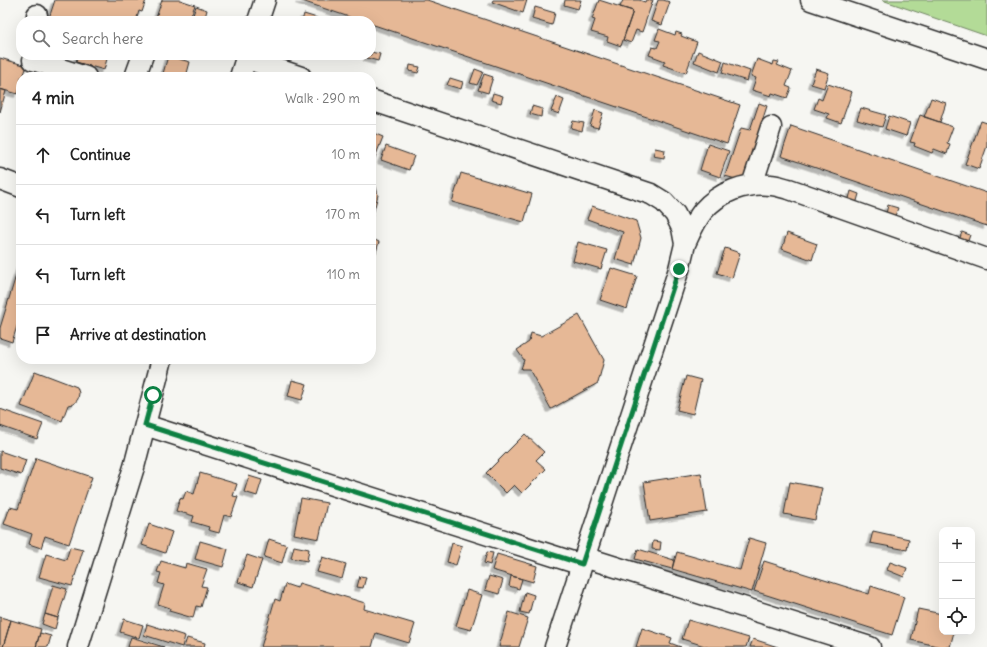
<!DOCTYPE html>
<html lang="en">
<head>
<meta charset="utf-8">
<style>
	:root { --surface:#fff; --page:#f2f2f2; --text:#222; --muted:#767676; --line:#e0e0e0 }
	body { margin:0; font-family:Delius,sans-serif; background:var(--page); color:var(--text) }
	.controls { position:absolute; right:12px; bottom:12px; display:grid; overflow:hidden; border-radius:8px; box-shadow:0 4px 16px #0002 }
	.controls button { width:36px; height:36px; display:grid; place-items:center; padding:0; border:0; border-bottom:1px solid var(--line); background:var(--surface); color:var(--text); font:20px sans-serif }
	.stop { position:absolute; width:12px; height:12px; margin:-9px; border:3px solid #0b8043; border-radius:50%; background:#fff }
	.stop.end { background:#0b8043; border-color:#fff; box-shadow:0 1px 4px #0008 }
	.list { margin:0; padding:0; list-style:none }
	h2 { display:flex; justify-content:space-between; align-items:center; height:52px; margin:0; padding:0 16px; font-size:17px }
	h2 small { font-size:13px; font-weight:400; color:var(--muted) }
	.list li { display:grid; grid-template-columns:26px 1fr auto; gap:12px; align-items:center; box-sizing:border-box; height:60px; padding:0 16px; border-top:1px solid var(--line) }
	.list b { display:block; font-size:15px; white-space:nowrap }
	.list em { font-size:13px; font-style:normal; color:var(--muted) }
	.icon { flex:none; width:22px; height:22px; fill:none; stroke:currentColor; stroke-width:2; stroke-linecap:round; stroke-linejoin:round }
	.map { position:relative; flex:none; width:987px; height:647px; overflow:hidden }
	.search { position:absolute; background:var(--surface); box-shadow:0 4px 16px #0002; left:16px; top:16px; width:360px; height:44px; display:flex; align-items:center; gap:10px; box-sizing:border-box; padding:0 14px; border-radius:16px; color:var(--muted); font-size:15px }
	.panel { position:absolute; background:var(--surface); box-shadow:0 4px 16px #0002; left:16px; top:72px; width:360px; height:292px; border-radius:16px }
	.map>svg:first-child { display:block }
	.green { fill:#b3db97; stroke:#6f8361 }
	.building { fill:#e6b896; stroke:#2b2b2b; filter:url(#shadow) }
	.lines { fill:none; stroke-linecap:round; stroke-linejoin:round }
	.minor-casing { stroke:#2b2b2b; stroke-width:23 }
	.minor { stroke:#f6f6f2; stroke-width:20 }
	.route { stroke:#0b8043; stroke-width:5 }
</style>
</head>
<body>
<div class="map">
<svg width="987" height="647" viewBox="0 0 987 647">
	<defs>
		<filter id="shadow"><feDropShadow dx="-3.5" dy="3.5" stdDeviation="0" flood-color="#0004"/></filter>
	</defs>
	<rect width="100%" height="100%" fill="#f6f6f2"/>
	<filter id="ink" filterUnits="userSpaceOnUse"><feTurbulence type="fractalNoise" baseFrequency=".025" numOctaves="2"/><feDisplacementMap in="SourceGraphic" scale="8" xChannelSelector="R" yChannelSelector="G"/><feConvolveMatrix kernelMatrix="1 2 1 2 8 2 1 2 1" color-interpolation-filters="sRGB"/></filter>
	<g filter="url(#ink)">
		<path class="green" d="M882 0H987V36Z"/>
		<path class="building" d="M55 0H146L142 12 139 11 136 21H48Z
			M162 0H180L195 5 189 21H155Z
			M299 0H427L740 105 727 144 371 24V21H361Z
			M493 0H527L523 13 492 2Z
			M565 0H581L578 9 564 5Z
			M599 0 633 11 621 46 607 41 608 37 591 32 595 20 592 19Z
			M623 0H639L645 2 646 0H653L642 32 636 30 631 43 623 40 633 11 620 7Z
			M658 0H663L670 2 662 25 651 21Z
			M196 6 207 10 204 21H191Z
			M535 7 555 13 552 25 532 19Z
			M304 14 317 18V21H302Z
			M659 29 675 35 676 32 682 34 681 36 697 42 686 73 663 65 665 61 649 55 652 47 657 48 660 41 655 40Z
			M698 51 723 61 719 72 694 62Z
			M371 52 380 54 378 61 367 58 368 55H371Z
			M78 55H108L104 70 76 62Z
			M168 56 190 62 186 77H162Z
			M0 58 27 66 23 77H21V84L18 94 0 89Z
			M757 59 773 65 774 61 779 62 777 65 792 71 786 86 791 88 787 98 772 93 771 96 752 90 756 78 751 76Z
			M725 62 750 71 747 81 722 73Z
			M410 65 420 67 418 73 409 71Z
			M475 69 483 72 477 85 470 83Z
			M816 69 829 73 824 88 811 84Z
			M484 74 493 77 488 93 478 90Z
			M450 78 463 82 461 89 447 85Z
			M828 84 852 92 841 123 827 118 829 114 814 109 818 98 822 100Z
			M0 89 6 91 0 112Z
			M493 93 503 96 501 103 491 100Z
			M557 97 564 100 559 114 551 111Z
			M931 98 946 103 940 122 924 117Z
			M759 103 767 106 743 181 725 176 741 128 750 130Z
			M532 106 542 109 541 117 530 114Z
			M861 108 886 115 882 127 857 120Z
			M595 110 603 113 598 128 590 126Z
			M920 115 953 127 947 143 950 144 947 154 934 149 932 153 914 146 915 143 910 142Z
			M889 116 910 123 906 136 885 129Z
			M573 121 584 123 582 131 571 128Z
			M981 121 987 123V146L979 169 965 164Z
			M791 126 987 193V226L781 156Z
			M371 132 383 137 374 160 371 159Z
			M708 144 729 151 720 177 700 170Z
			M386 146 414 156 409 170 381 160Z
			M655 148 665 150 664 158 653 156Z
			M461 173 532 194 524 222 452 202Z
			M371 180 376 187 378 195 371 222Z
			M851 191 859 194 855 208 847 206Z
			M888 205 898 208 893 221 885 218Z
			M592 206 636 221 641 238 634 265 615 259 623 232 587 219Z
			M962 232 970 235 966 246 958 243Z
			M787 233 817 244 812 260 782 249Z
			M371 238 379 242 371 269Z
			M578 242 607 250 601 269 573 261Z
			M725 248 740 253 732 278 717 273Z
			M21 262V281L15 279Z
			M611 268 637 276 627 309 600 300Z
			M15 279 21 281V314L12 342 0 338V328Z
			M579 315 604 360 598 383 551 409 529 369H521L524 360 517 350 529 342 531 333 541 336Z
			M35 371 77 387 79 393 78 399 74 404 68 405 62 421 21 406Z
			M686 376 701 380 693 414 677 410Z
			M292 380 307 384 302 400 288 396Z
			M0 409 43 424 37 439 0 426Z
			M525 434 544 452 536 460 546 469 522 493 514 485 506 493 486 473Z
			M0 451 26 460 21 475 0 468Z
			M36 458 92 477 69 544 45 536 41 548 29 544 32 534 4 524 10 507 18 509Z
			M200 473 237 484 233 496 238 497 231 517 224 515 219 533 208 530 209 527 192 522 194 516 176 511 180 498 183 499 186 491 194 494Z
			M701 473 707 512 650 521 644 482Z
			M249 476 262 480 257 496 244 492Z
			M790 482 822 488 815 520 784 514Z
			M301 498 327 503 319 539 294 534Z
			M149 524 172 532 165 553 142 545Z
			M873 531 909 539 907 550 870 543Z
			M749 538 766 543 752 592 672 569 677 552 740 570Z
			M269 539 287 545 282 563 264 557Z
			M200 541 228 549 223 567 195 559Z
			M653 541 661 542 660 550 652 549Z
			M452 543 462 546 456 565 447 562Z
			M294 546 309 549 307 561 291 558Z
			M70 547 83 550 72 586 39 577 46 554 66 560Z
			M638 549 674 560 672 569 635 559Z
			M487 552 493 553 490 565 484 563Z
			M497 554 537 566 533 582 492 570Z
			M247 555 262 560 253 587 238 582Z
			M322 557 346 564 342 579 317 572Z
			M161 561 185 568 186 563 207 569 201 586 207 587 201 607 196 606 193 618 169 611 170 608 158 604 164 585 158 583 161 573 157 572Z
			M764 561 869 594 871 586 904 597 892 635 754 591Z
			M890 562 907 568 904 577 887 570Z
			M360 576 366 577 363 588 357 587Z
			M489 576 503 580 499 594 485 590Z
			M511 576 522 579 519 589 509 586Z
			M299 583 365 603 364 609 415 624 409 643 376 633 372 647H261L275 599 280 601 285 584 297 588Z
			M53 585 67 589 58 618 45 614Z
			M467 590 482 595 471 630 456 626Z
			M525 592 534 595 529 614 520 612Z
			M918 609 942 614V632H954L950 647H941L911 640Z
			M509 612 528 618 519 647H499Z
			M45 614 58 618 55 629 42 624Z
			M0 617 11 620 3 647H0Z
			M124 619 143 625 139 638 120 632Z
			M11 620 41 629 36 647H3Z
			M688 620 749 638 746 647H708L682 639Z
			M147 624 185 636 182 647 144 635Z
			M642 628 672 638 670 643 681 647H636Z
			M40 633 51 636 48 647H36Z
			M131 637 164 647H128Z
			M187 638 205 643 204 647H184Z
			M753 639 778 647H750Z"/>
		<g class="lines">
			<g class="minor-casing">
				<path id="minor" d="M811 0 987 59
					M37 21V15
					M258 21 265 0
					M245 58 301 77
					M33 60 86 77
					M135 77 143 55
					M240 77 247 55
					M371 100 651 194 664 202 675 214 682 228 685 244 679 269 555 647
					M0 179 21 187
					M752 185 771 127
					M685 244C690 233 695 221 703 211 719 192 746 182 771 185 777 185 783 188 789 189L987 259
					M145 425 582 565
					M584 557 870 647
					M78 647 134 467 162 359"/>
			</g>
			<use href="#minor" class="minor"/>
		</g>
	</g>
	<g class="lines" filter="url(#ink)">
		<path class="route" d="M153 395 145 425 582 564 679 269"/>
	</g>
</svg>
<div class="controls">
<button>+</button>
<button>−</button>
<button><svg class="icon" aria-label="locate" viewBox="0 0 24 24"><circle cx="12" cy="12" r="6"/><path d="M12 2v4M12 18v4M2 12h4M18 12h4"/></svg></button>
</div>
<div class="stop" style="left:153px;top:395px"></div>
<div class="stop end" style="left:679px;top:269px"></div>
<div class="search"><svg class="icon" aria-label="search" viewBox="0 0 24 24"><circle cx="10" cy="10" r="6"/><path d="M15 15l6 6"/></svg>Search here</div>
<section class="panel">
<h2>4 min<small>Walk · 290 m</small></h2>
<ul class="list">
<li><svg class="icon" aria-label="ahead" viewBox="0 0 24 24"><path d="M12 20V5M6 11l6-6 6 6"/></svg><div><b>Continue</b></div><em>10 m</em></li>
<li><svg class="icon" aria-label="left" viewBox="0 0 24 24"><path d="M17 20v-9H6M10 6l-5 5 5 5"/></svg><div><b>Turn left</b></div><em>170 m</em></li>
<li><svg class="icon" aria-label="left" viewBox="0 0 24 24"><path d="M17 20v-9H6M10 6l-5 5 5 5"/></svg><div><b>Turn left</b></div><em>110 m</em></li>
<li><svg class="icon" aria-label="arrive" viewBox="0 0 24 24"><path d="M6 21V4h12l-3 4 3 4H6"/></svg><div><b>Arrive at destination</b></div></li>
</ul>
</section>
</div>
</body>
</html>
